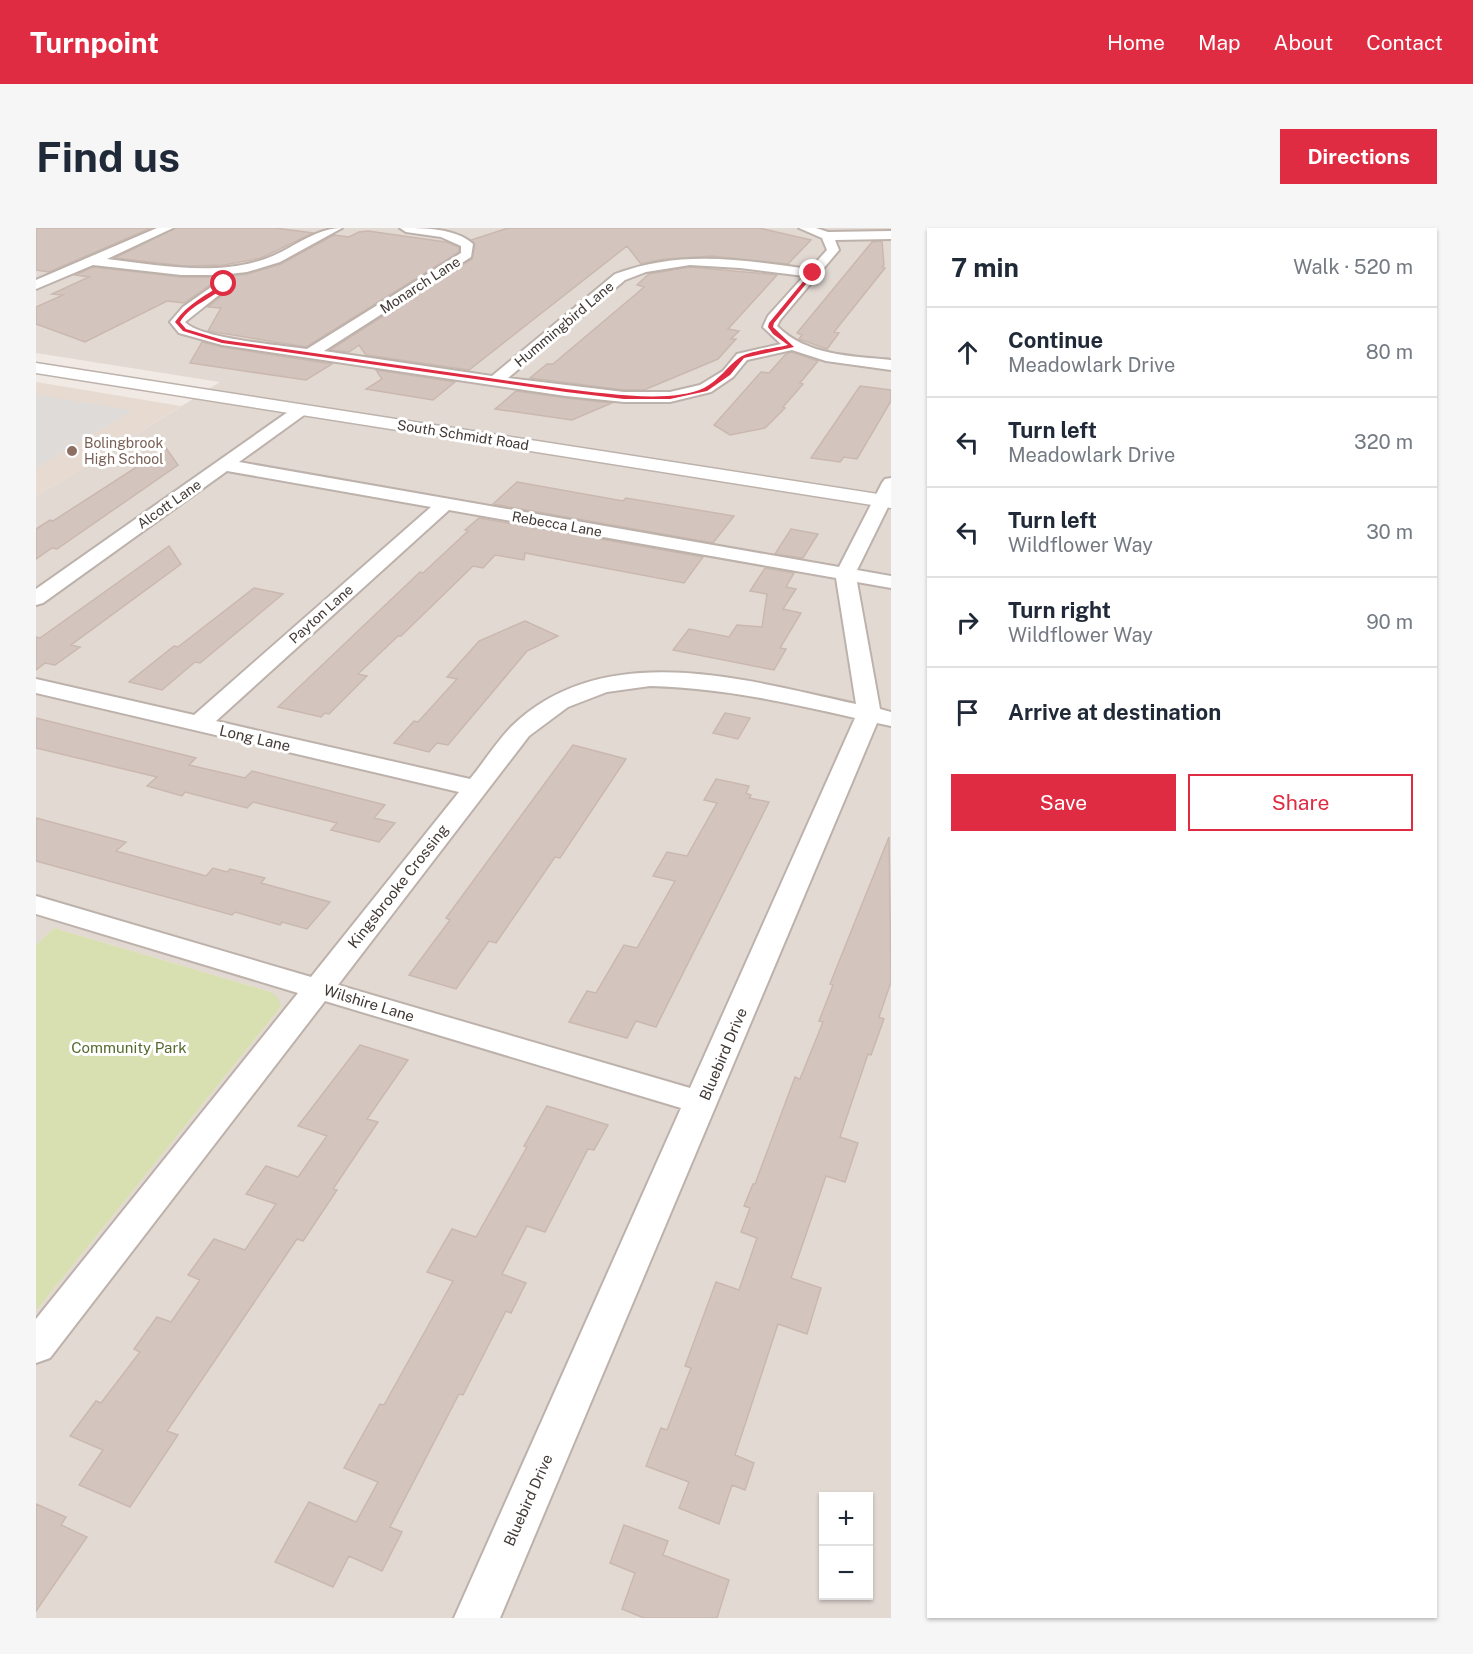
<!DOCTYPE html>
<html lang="en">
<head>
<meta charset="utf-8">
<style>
	:root { --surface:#fff; --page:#f6f6f7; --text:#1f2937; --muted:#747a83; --line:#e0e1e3; --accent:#df2c42 }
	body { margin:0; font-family:"Public Sans",sans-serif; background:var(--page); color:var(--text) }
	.controls { position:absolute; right:18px; bottom:18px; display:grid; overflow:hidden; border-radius:0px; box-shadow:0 2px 4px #0004 }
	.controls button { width:54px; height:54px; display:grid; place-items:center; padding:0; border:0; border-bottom:2px solid var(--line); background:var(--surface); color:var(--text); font:30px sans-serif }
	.stop { position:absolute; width:18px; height:18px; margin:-14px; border:4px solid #df2c42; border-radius:50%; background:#fff }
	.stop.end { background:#df2c42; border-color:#fff; box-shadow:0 2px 6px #0008 }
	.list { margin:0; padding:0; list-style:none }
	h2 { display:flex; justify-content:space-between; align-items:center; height:78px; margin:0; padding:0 24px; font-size:26px }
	h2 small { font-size:20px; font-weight:400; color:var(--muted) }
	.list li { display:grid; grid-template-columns:39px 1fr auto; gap:18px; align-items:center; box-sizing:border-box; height:90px; padding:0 24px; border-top:2px solid var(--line) }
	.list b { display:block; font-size:22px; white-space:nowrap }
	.list p { margin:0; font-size:20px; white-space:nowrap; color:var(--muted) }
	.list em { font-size:20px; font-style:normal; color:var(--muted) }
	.actions { display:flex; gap:12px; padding:18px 24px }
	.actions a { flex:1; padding:14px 0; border:2px solid var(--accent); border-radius:0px; text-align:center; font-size:21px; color:var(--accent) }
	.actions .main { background:var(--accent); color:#fff }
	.icon { flex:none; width:33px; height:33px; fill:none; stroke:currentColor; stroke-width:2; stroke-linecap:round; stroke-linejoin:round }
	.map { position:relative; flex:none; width:855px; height:1390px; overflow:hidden; border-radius:0px }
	header { display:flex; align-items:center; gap:36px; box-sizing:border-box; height:84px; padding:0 30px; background:var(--accent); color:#fff }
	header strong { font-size:28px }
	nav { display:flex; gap:33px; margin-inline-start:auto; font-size:21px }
	.intro { display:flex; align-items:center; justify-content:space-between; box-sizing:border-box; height:144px; padding:0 36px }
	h1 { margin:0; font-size:42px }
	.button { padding:15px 27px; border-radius:0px; background:var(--accent); color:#fff; font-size:21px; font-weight:700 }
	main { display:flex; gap:36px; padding:0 36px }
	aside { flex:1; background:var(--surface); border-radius:0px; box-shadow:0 2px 4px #0004 }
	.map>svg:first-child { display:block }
	.residential { fill:#e3d9d3; fill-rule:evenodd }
	.education { fill:#e7dad0 }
	.green { fill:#d8e0b1 }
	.parking { fill:#dedbd9 }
	.building { fill:#d3c5be; stroke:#cab8af; stroke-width:1.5 }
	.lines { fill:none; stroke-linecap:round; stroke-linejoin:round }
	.minor-casing { stroke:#bdb2ab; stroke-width:4 }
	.tertiary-casing { stroke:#bdb2ab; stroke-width:3 }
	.minor { fill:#fff; fill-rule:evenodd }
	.tertiary { fill:#fff; fill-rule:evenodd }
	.route { fill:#df2c42 }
	.education-dot { fill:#8d6e63; stroke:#fff; stroke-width:2 }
	.labels { text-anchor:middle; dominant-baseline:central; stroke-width:6; stroke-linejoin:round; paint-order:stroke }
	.far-street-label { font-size:14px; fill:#413935; stroke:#fff }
	.far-education-label { font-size:14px; fill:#785e54; stroke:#fff; text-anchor:start }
	.street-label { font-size:15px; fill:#413935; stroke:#fff }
	.park-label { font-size:15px; fill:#576b30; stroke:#fff }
</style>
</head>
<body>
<header>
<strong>Turnpoint</strong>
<nav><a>Home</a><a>Map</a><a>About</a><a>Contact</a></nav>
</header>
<div class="intro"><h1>Find us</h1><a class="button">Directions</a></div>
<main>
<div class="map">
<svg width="855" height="1390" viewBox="0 0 855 1390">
	<rect width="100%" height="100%" fill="#f0e9e4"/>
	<path class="residential" d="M0 0H855V1390H0V1083L245 779 235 764 18 700 0 717V269L184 154 0 125ZM788 1268H832V1368H788Z"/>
	<path class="education" d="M0 154 145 178 0 269Z"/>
	<path class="green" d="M18 700 235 764 242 770 245 779 0 1083V717Z"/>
	<path class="parking" d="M0 167 97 182 0 240Z"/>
	<path class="building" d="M0 0H115L13 44 0 42Z
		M139 0H239L277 5 225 30 188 37 149 38 79 30Z
		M472 0H723L775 12 752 36 676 28 628 31 605 36 591 18 433 142 330 127 323 117 313 124 294 122 436 31 439 16 435 12Z
		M332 3 410 14 423 19V24L270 119 172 103 185 80 172 79 194 61 195 48 212 46 245 36 298 7 313 9 323 4Z
		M846 13 848 37 846 39 849 40 798 104 803 105 791 121 763 111 766 107 761 105 836 14Z
		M57 39 145 49H177L178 54 148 75 131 73 49 114 0 96V79L27 67 16 66 53 49 39 47Z
		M654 39 741 47 692 101 703 103 695 111H700L682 131 608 162H588L494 150 511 136H517L600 66 608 59 601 57 613 46Z
		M166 114 186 119 296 136 270 152 154 135Z
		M756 124 782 133 764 155 767 156 747 179 749 180 729 200 694 207 678 197 725 144 733 145 750 126Z
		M340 142 419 154 397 172 330 161 346 151Z
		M824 158 855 162V173L821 231 808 229 804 234 775 230Z
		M480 163 530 170 576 175 536 192 459 181Z
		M130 220 142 237 21 321 16 320 0 331V301L14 292 17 293Z
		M481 254 587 273 590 270 698 288 677 315 457 276Z
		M443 290 667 329 648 355 489 325 488 332 459 327 447 340 437 338 365 408H362L322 446 331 448 293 486 289 485 285 489 242 479 384 344 387 345 432 303 429 302Z
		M755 301 782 306 767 330 739 326Z
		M133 318 145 336 35 417 44 419 19 437 9 435 0 442V409L4 410Z
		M729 340 758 345 750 359 760 361 747 381 765 385 744 420 750 421 738 442 637 422 653 401 693 409 701 397 726 399 731 366 714 363Z
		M218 360 247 366 164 435 159 434 126 462 93 454 138 418 142 419Z
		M489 393 522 408 491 423 412 517 401 515 393 524 358 515 378 493 382 494 421 451 411 449 443 413Z
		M689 485 714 490 702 511 677 505Z
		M0 490 160 530 153 537 209 550 216 543 349 577 338 590 359 595 343 614 295 602 301 595 217 574 211 580 149 564 146 568 111 558 121 549 0 520Z
		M537 517 590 531 524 630 519 629 460 715 453 713 420 761 373 747 414 692 410 690Z
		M680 551 713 558 710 565 715 567 713 570 733 574 620 799 600 793 591 810 533 794 551 763 560 765 588 717 601 720 639 653 617 648 631 624 651 628 681 575 668 572Z
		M0 590 90 614 80 623 170 648 177 640 191 644 194 641 229 650 225 655 294 674 271 701 246 694 244 697 199 684 196 687 0 633Z
		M853 609 855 754 843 789 848 791 835 827 832 826 804 909 822 915 809 954 790 948 755 1050 785 1060 771 1106 742 1096 699 1227 718 1235 709 1262 696 1257 683 1296 643 1280 653 1254 610 1238 625 1200 631 1202 655 1140 649 1138 680 1054 703 1062 721 1010 705 1004 714 980 708 978 717 956H719L759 849 764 851 787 794 783 793 797 757 794 756Z
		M324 817 372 832 331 891 342 894 297 961 301 962 267 1013 261 1011 131 1203 142 1207 94 1279 43 1257 67 1222 34 1208 60 1173 65 1175 104 1124 98 1121 121 1089 135 1094 164 1052 152 1047 178 1011 209 1022 240 976 210 966 230 938 262 949 291 908 262 898Z
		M511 878 572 897 558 922 552 921 509 1004 491 998 466 1046 490 1055 475 1085 470 1083 427 1167 423 1166 354 1299 366 1304 346 1343 313 1328 297 1359 239 1334 273 1274 320 1294 342 1254 308 1240 344 1176 348 1177 417 1053 391 1044 416 1001 440 1009 491 919 488 918Z
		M0 1276 30 1289 25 1297 51 1309 0 1383Z
		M588 1297 632 1313 627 1327 693 1352 681 1390H608L586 1381 599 1345 574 1335Z"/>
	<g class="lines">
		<g class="minor-casing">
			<path id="minor" d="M121 0H137L71 31C121 37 177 48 226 32 253 24 277 0 306 0L244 34 211 44 193 46V59L149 94C164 111 246 117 271 121L425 25V18L405 9 370 4 364 0C387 0 420 0 437 16L435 29 288 123 456 148 579 46C646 21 705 32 774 41L791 22 786 10 763 0H780L792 4 855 3V11L799 12 803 22 744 92 741 98C771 128 816 128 855 132V142L790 133 756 122 711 132 697 149 675 164 634 174H588L530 168 186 117 143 105 134 94 147 79 181 55 179 47H145L57 37 0 61V52ZM654 37 704 40 768 48 732 88 727 99 745 116 701 126 687 143 664 157 634 164H588L472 150 589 52 610 44Z
				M265 177 271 179 273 182 271 185 203 234 803 339 846 255 849 251 855 250V273L821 342 855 348V360L821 354 844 481 855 484V498L841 495 464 1390H418L645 880 289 773 14 1130 0 1135V1091L262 765 0 686V668L275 749 423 564 0 465V451L158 487 395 279 191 243 7 375 0 377V361L259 179ZM413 282 800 350 820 476C711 452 568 409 476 498 461 513 448 534 434 551L180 493ZM614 458C687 460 749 474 819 490L654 860 302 757 493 508 532 479 571 464Z"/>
		</g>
		<g class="tertiary-casing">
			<path id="tertiary" d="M0 135 855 268V280L0 145Z"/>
		</g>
		<use href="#minor" class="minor"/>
		<use href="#tertiary" class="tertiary"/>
	</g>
	<path class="route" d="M775 44 779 45 738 95 737 99 758 119 708 130 694 147 671 163 634 171H588L530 164 186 115 147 103 139 94C151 76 171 67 188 55L191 56C176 72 156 75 144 94L150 101 187 112 530 161C568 165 634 176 668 160 683 152 691 139 703 130 711 123 741 120 752 117L737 106 732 99 733 95Z"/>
	<circle class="education-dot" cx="36" cy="223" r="6"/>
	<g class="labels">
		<g class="far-street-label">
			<text transform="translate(384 57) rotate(-33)">Monarch Lane</text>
			<text transform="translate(528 96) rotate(-40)">Hummingbird Lane</text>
			<text transform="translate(427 207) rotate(9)">South Schmidt Road</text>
			<text transform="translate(133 276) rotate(-35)">Alcott Lane</text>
			<text transform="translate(521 296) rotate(10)">Rebecca Lane</text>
			<text transform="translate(285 386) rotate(-42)">Payton Lane</text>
		</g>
		<g class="far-education-label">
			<text x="48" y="215">Bolingbrook<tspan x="48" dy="16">High School</tspan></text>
		</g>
		<g class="street-label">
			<text transform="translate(219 510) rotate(13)">Long Lane</text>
			<text transform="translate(362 658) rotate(-52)">Kingsbrooke Crossing</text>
			<text transform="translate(333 775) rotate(17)">Wilshire Lane</text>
			<text transform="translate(687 826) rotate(-67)">Bluebird Drive</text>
			<text transform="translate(492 1272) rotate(-66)">Bluebird Drive</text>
		</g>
		<g class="park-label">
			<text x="93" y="819">Community Park</text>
		</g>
	</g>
</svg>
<div class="controls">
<button>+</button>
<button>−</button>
</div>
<div class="stop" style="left:188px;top:56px"></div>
<div class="stop end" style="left:777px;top:45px"></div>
</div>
<aside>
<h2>7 min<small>Walk · 520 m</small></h2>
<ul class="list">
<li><svg class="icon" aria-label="ahead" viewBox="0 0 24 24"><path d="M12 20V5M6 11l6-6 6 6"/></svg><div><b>Continue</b><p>Meadowlark Drive</p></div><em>80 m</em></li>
<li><svg class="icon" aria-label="left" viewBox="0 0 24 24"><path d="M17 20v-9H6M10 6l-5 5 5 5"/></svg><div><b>Turn left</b><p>Meadowlark Drive</p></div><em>320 m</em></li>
<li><svg class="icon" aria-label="left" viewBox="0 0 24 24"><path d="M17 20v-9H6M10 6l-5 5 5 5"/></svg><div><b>Turn left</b><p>Wildflower Way</p></div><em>30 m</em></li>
<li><svg class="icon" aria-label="right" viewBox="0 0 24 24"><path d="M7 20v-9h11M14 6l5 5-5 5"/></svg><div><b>Turn right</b><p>Wildflower Way</p></div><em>90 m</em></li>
<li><svg class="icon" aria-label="arrive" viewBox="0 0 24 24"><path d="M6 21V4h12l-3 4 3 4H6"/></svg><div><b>Arrive at destination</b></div></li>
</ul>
<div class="actions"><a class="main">Save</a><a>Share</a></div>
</aside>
</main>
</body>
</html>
